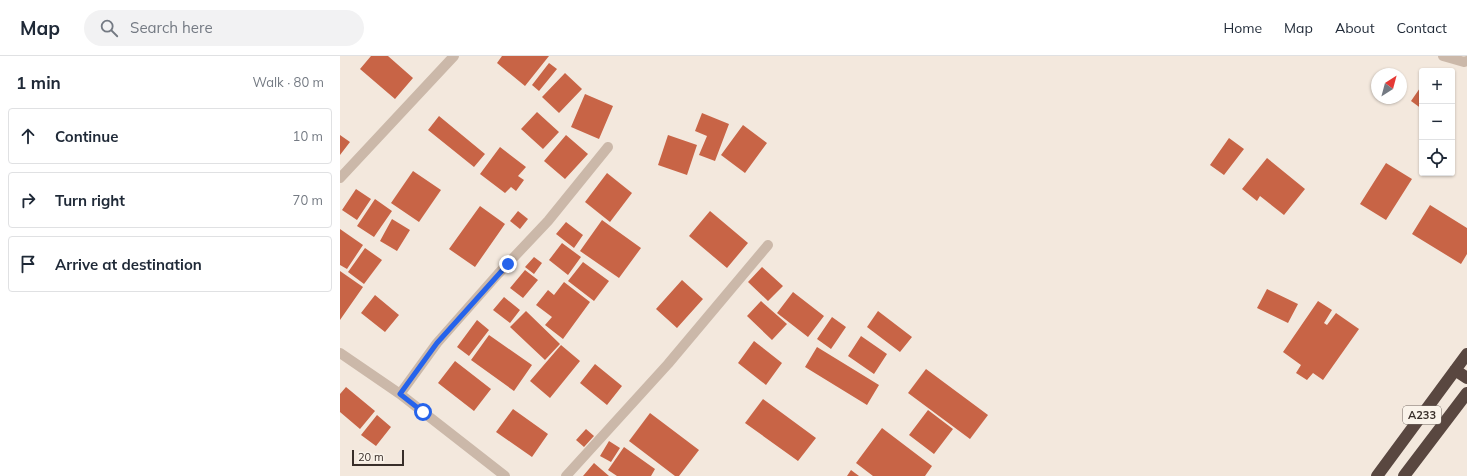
<!DOCTYPE html>
<html lang="en">
<head>
<meta charset="utf-8">
<style>
	:root { --surface:#fff; --page:#f2f2f3; --text:#1f2937; --muted:#747a83; --line:#e0e1e3 }
	body { margin:0; font-family:Mulish,sans-serif; background:var(--page); color:var(--text) }
	.controls { position:absolute; right:12px; top:12px; display:grid; overflow:hidden; border-radius:4px; box-shadow:0 1px 3px #0004 }
	.controls button { width:36px; height:36px; display:grid; place-items:center; padding:0; border:0; border-bottom:1px solid var(--line); background:var(--surface); color:var(--text); font:20px sans-serif }
	.compass { position:absolute; left:1031px; top:12px; width:36px; height:36px; border-radius:50%; background:var(--surface); box-shadow:0 1px 3px #0004; rotate:36deg }
	.scale { position:absolute; left:12px; bottom:10px; width:52px; box-sizing:border-box; padding-left:4px; border:2px solid #382e29; border-top:0; font-size:11px; line-height:14px; white-space:nowrap; color:#382e29; -webkit-text-stroke:3px #faf3ea; paint-order:stroke }
	.stop { position:absolute; width:12px; height:12px; margin:-9px; border:3px solid #2563eb; border-radius:50%; background:#fff }
	.stop.end { background:#2563eb; border-color:#fff; box-shadow:0 1px 4px #0008 }
	.list { margin:0; padding:0; list-style:none }
	h2 { display:flex; justify-content:space-between; align-items:center; height:52px; margin:0; padding:0 16px; font-size:17px }
	h2 small { font-size:13px; font-weight:400; color:var(--muted) }
	.list li { display:grid; grid-template-columns:26px 1fr auto; gap:12px; align-items:center; box-sizing:border-box; height:56px; margin:0 8px 8px; padding:0 8px; border:1px solid var(--line); border-radius:4px }
	.list b { display:block; font-size:15px; white-space:nowrap }
	.list em { font-size:13px; font-style:normal; color:var(--muted) }
	.icon { flex:none; width:22px; height:22px; fill:none; stroke:currentColor; stroke-width:2; stroke-linecap:round; stroke-linejoin:round }
	.map { position:relative; flex:none; width:1127px; height:420px; overflow:hidden }
	header { display:flex; align-items:center; gap:24px; box-sizing:border-box; height:56px; padding:0 20px; background:var(--surface); border-bottom:1px solid var(--line) }
	header strong { font-size:19px }
	nav { display:flex; gap:22px; margin-inline-start:auto; font-size:14px }
	.search { width:280px; height:36px; background:var(--page); display:flex; align-items:center; gap:10px; box-sizing:border-box; padding:0 14px; border-radius:22px; color:var(--muted); font-size:15px }
	main { display:flex }
	aside { flex:1; background:var(--surface) }
	.map>svg:first-child { display:block }
	.building { fill:#c86446 }
	.lines { fill:none; stroke-linecap:round; stroke-linejoin:round }
	.minor { stroke:#cbb8a9; stroke-width:10 }
	.highway { stroke:#594740; stroke-width:12 }
	.route { stroke:#2563eb; stroke-width:5 }
	.labels { text-anchor:middle; dominant-baseline:central; stroke-width:4; stroke-linejoin:round; paint-order:stroke }
	.shield { fill:#faf3ea; stroke:#726963; stroke-width:1 }
	.shield-label { font-size:11px; font-weight:bold; fill:#382e29 }
</style>
</head>
<body>
<header>
<strong>Map</strong>
<div class="search"><svg class="icon" aria-label="search" viewBox="0 0 24 24"><circle cx="10" cy="10" r="6"/><path d="M15 15l6 6"/></svg>Search here</div>
<nav><a>Home</a><a>Map</a><a>About</a><a>Contact</a></nav>
</header>
<main>
<aside>
<h2>1 min<small>Walk · 80 m</small></h2>
<ul class="list">
<li><svg class="icon" aria-label="ahead" viewBox="0 0 24 24"><path d="M12 20V5M6 11l6-6 6 6"/></svg><div><b>Continue</b></div><em>10 m</em></li>
<li><svg class="icon" aria-label="right" viewBox="0 0 24 24"><path d="M7 20v-9h11M14 6l5 5-5 5"/></svg><div><b>Turn right</b></div><em>70 m</em></li>
<li><svg class="icon" aria-label="arrive" viewBox="0 0 24 24"><path d="M6 21V4h12l-3 4 3 4H6"/></svg><div><b>Arrive at destination</b></div></li>
</ul>
</aside>
<div class="map">
<svg width="1127" height="420" viewBox="0 0 1127 420">
	<rect width="100%" height="100%" fill="#f3e8dd"/>
	<path class="building" d="M31 0H48L73 22 55 43 20 13Z
		M162 0H209L185 30 157 7Z
		M209 7 217 13 199 35 192 29Z
		M225 17 242 33 219 57 202 41Z
		M1080 32 1082 33V53L1071 45Z
		M245 38 273 50 259 83 231 71Z
		M197 56 219 76 203 93 181 73Z
		M362 57 389 68 375 105 359 99 367 80 355 75Z
		M99 60 145 98 134 111 88 74Z
		M403 69 427 87 405 117 381 99Z
		M0 79 10 86 0 99Z
		M226 79 248 98 225 123 204 105Z
		M328 79 357 89 347 119 318 109Z
		M889 82 904 93 884 119 870 109Z
		M160 91 186 111 178 120 184 124 176 135 171 131 165 137 140 118Z
		M927 102 965 133 944 159 920 140 917 145 902 133Z
		M1046 107 1072 123 1046 164 1020 148Z
		M73 115 101 134 79 166 51 147Z
		M267 117 292 137 270 166 245 146Z
		M16 133 31 143 17 164 2 154Z
		M35 143 52 155 34 181 17 170Z
		M1090 149 1127 172V198L1121 208 1072 178Z
		M140 150 165 168 135 211 109 193Z
		M178 155 188 163 180 173 170 165Z
		M370 155 408 187 387 212 349 180Z
		M52 163 70 174 57 195 40 185Z
		M262 164 301 192 279 222 240 195Z
		M226 166 243 179 234 192 216 178Z
		M0 173 23 189 7 213 0 209Z
		M222 187 241 201 228 219 209 204Z
		M25 192 42 204 24 228 8 216Z
		M194 201 202 207 194 218 185 211Z
		M243 206 269 225 254 245 228 225Z
		M422 211 443 230 428 245 408 226Z
		M185 214 198 224 183 242 170 232Z
		M0 215 23 231 0 264Z
		M342 224 363 243 337 272 316 253Z
		M224 226 250 246 223 283 205 269 212 261 196 249 208 234 214 239Z
		M927 233 958 248 948 267 917 252Z
		M453 236 484 260 468 281 437 257Z
		M35 239 59 259 45 276 21 257Z
		M164 241 180 254 170 267 153 254Z
		M421 245 447 268 432 284 407 260Z
		M978 245 992 254 984 267 987 269 996 257 1019 273 983 324 973 317 967 324 956 317 961 309 943 296Z
		M186 255 220 288 205 304 170 271Z
		M538 255 572 281 560 296 527 271Z
		M492 261 506 271 491 293 477 283Z
		M137 264 149 274 129 300 117 291Z
		M149 279 192 309 174 335 131 304Z
		M521 280 547 298 534 318 508 300Z
		M414 285 442 307 426 329 398 307Z
		M221 289 240 305 210 342 190 325Z
		M477 291 539 329 527 349 465 311Z
		M115 305 151 333 134 355 98 327Z
		M255 308 282 330 267 349 240 327Z
		M586 313 648 359 630 383 568 337Z
		M6 331 35 355 20 373 0 356V338Z
		M423 343 476 382 458 405 405 367Z
		M173 353 208 378 192 401 156 376Z
		M588 354 613 373 594 398 569 379Z
		M310 357 359 394 339 420H335L289 385Z
		M37 359 51 371 36 390 21 379Z
		M542 372 592 410 585 420H533L516 407Z
		M246 373 254 380 244 391 236 384Z
		M269 385 280 392 271 406 260 400Z
		M284 391 315 413 311 420H277L268 414Z
		M254 407 269 420H243Z
		M511 414 519 420H507Z"/>
	<g class="lines">
		<path class="minor" d="M1103 0 1124 6 1127 5
			M0 122 114 0
			M0 297 60 338 165 420
			M60 338 97 287 158 218 208 165 268 91
			M226 420 328 308 428 189"/>
		<path class="highway" d="M1115 314 1127 322
			M1037 420 1127 298
			M1064 420 1127 337"/>
	</g>
	<g class="lines">
		<path class="route" d="M83 356 60 338 97 287 168 208"/>
	</g>
	<g class="labels">
		<rect class="shield" x="1063" y="350" width="38" height="18" rx="3"/>
		<g class="shield-label">
			<text x="1082" y="359">A233</text>
		</g>
	</g>
</svg>
<div class="controls">
<button>+</button>
<button>−</button>
<button><svg class="icon" aria-label="locate" viewBox="0 0 24 24"><circle cx="12" cy="12" r="6"/><path d="M12 2v4M12 18v4M2 12h4M18 12h4"/></svg></button>
</div>
<svg class="compass" viewBox="-18 -18 36 36"><path d="M0-13l5 13h-10z" fill="#e53935"/><path d="M0 13l5-13h-10z" fill="#747a83"/></svg>
<div class="scale">20 m</div>
<div class="stop" style="left:83px;top:356px"></div>
<div class="stop end" style="left:168px;top:208px"></div>
</div>
</main>
</body>
</html>
